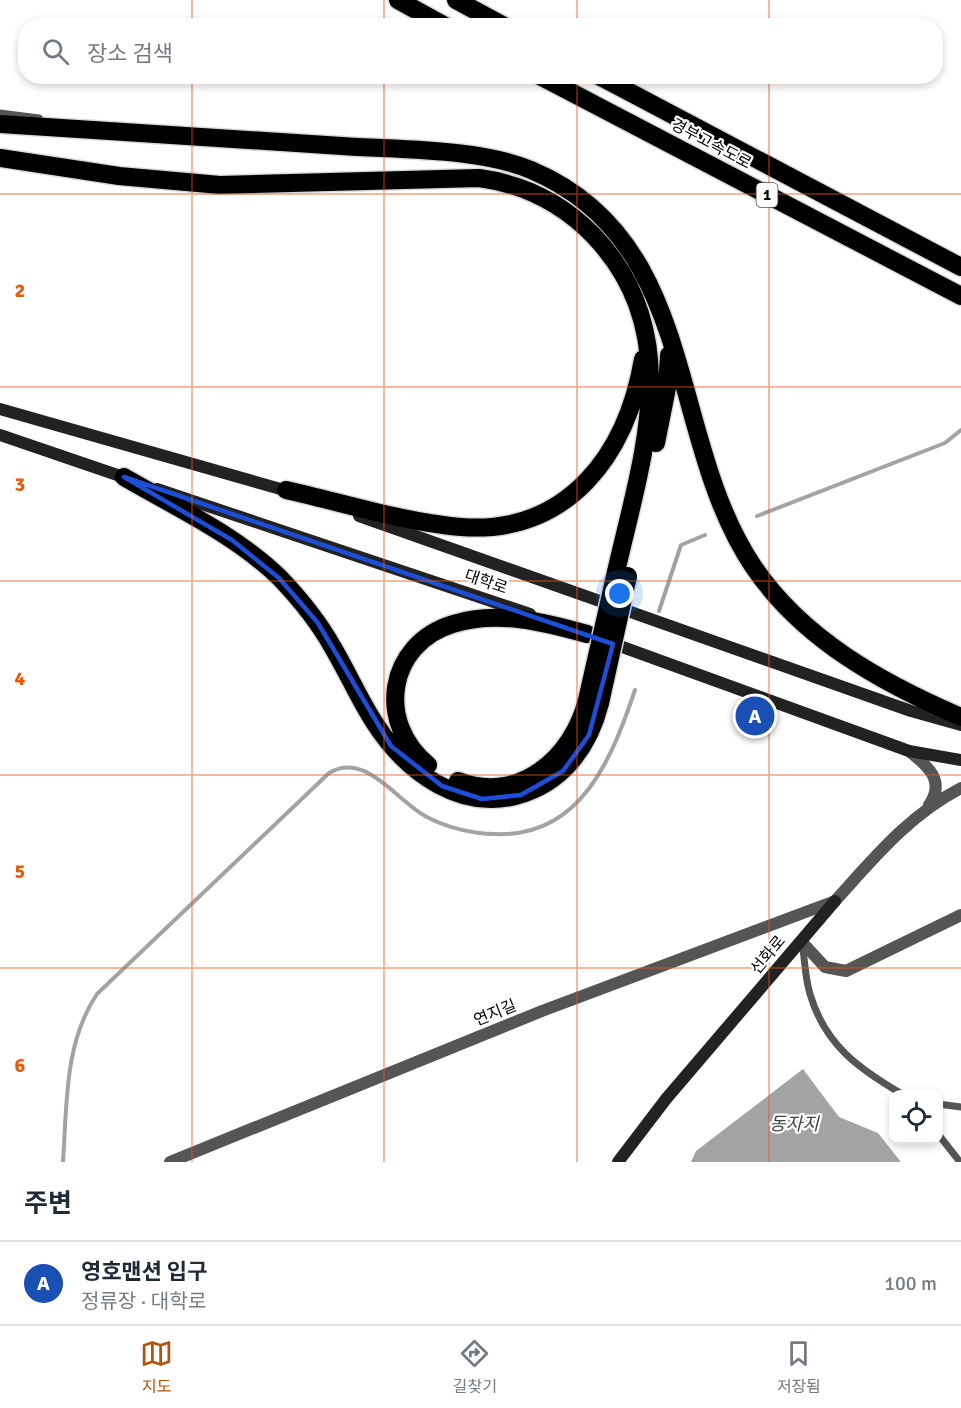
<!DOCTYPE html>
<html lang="ko">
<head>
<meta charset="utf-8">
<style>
	:root { --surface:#fff; --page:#f6f6f7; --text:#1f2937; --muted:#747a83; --line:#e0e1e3; --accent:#b45309 }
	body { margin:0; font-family:Signika,"Noto Sans KR",sans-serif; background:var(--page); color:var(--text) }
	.controls { position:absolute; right:18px; bottom:18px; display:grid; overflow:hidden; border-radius:12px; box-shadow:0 3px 9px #0003 }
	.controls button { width:54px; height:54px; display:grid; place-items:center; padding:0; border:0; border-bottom:2px solid var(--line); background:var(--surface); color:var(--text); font:30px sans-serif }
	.you { position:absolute; left:620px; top:594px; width:21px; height:21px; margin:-15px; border:4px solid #fff; border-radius:50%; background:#1a73e8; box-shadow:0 0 0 9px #1a73e833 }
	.badge { display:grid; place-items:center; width:39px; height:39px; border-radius:50%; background:var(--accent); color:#fff; font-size:20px; font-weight:700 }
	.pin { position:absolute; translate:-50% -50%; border:3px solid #fff; box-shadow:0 2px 6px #0006 }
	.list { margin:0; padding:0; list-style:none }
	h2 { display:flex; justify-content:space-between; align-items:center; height:78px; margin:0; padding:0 24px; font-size:26px }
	h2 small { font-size:20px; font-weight:400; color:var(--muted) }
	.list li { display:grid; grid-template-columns:39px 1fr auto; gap:18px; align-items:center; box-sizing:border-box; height:84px; padding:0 24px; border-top:2px solid var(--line) }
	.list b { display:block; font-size:22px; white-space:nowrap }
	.list p { margin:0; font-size:20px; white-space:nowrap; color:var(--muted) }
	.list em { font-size:20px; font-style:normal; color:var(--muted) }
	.icon { flex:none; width:33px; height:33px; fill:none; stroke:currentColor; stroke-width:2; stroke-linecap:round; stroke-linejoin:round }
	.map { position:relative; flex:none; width:961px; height:1162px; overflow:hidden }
	.search { position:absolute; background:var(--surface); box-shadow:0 3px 9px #0003; left:18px; right:18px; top:18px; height:66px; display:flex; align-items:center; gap:15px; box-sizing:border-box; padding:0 21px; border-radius:24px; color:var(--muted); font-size:22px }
	.sheet { height:162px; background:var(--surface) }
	nav { display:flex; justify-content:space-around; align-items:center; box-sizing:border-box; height:84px; border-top:2px solid var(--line); background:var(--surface); font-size:16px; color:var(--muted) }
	nav a { display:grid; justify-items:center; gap:3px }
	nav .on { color:var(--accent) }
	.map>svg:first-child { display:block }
	.water { fill:#a3a3a3 }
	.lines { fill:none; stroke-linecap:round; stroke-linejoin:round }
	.stream { stroke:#a3a3a3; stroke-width:4 }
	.motorway-casing { stroke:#dbdbdb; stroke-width:21 }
	.service { stroke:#555; stroke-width:7 }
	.minor { stroke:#555; stroke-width:12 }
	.tertiary { stroke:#555; stroke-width:12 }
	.secondary { stroke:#222; stroke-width:12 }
	.motorway { stroke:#000; stroke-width:18 }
	.motorway-bridge-casing { stroke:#dbdbdb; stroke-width:21; stroke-linecap:butt }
	.motorway-bridge { stroke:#000; stroke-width:18 }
	.marked { fill:none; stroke:#1d4ed8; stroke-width:4.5; stroke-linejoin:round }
	.grid { fill:none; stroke:#e8590c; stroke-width:1.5; stroke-opacity:0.55 }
	.labels { text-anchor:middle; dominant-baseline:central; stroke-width:4.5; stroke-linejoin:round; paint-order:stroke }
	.shield { fill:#fff; stroke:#4c4c4c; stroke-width:1.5 }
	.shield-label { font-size:15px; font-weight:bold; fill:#000 }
	.street-label { font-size:16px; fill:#000; stroke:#fff }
	.water-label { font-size:18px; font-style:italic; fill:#444; stroke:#fff }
	.grid-label { font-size:20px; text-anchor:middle; font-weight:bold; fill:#e8590c; stroke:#fff; stroke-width:4.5; stroke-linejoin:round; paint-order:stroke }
</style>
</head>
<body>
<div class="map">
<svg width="961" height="1162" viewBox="0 0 961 1162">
	<rect width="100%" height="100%" fill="#fff"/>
	<path class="water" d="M803 1069 839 1117 878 1133 901 1162H691L696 1151Z"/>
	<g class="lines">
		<path class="stream" d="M757 516 945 443 961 430
			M659 611 681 545 705 535
			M63 1162C67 1105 64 1043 97 994L329 773C365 751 396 800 425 816 445 827 472 834 495 834 581 838 612 758 635 690"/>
		<g class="motorway-casing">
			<path id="motorway" d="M398 0 445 26
				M456 0 504 26
				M540 76 961 296
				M599 76 961 267
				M0 124C114 132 228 139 342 146 399 150 479 148 531 170 700 241 666 436 753 566 802 639 882 683 961 717
				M0 158 119 176 220 185 479 178C524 184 562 203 594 236 687 334 642 457 616 572
				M656 443 667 388 669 355
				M124 477C177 508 236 535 280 578 300 599 318 621 332 646 347 671 358 697 374 722 406 772 463 815 525 793 566 779 590 743 600 703
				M286 490C344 503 403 522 461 527 568 535 627 454 643 359
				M428 765C376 723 387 644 453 624 497 610 544 622 587 634
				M458 781C519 805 573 757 587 700"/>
		</g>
		<path class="service" d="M0 113 39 118
			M802 943C805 960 805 978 810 994 825 1045 859 1069 902 1094
			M938 1104 961 1107
			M938 1134 960 1162"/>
		<path class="minor" d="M909 751C928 766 946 781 929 805
			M835 901C874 858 909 815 961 788
			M801 941 825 967 846 971 961 915"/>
		<path class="tertiary" d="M170 1162 542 1011 835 901"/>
		<path class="secondary" d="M0 409 291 492
			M0 435 129 479
			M157 489 530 614
			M359 516 911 711 961 725
			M606 641 909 751 961 760
			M618 1162 666 1099 835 901"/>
		<use href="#motorway" class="motorway"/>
		<g class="motorway-bridge-casing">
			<path id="motorway-bridge" d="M587 700 616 572
				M600 703 628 576"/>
		</g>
		<use href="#motorway-bridge" class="motorway-bridge"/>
	</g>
	<path class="marked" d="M124 477 613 644 589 735 563 771 521 795 482 799 442 786 391 746 318 623 279 578 232 540Z"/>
	<path class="grid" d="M192 0V26M384 0V26M577 0V26M769 0V26M192 76V1162M384 76V1162M577 76V1162M769 76V1162M0 194H961M0 387H961M0 581H961M0 775H961M0 968H961"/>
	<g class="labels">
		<rect class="shield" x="756.5" y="183" width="21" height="24" rx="4.5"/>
		<g class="shield-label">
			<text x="767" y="195">1</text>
		</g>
		<g class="street-label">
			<text transform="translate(711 144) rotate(28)">경부고속도로</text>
			<text transform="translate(486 582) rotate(19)">대학로</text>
			<text transform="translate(768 955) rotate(-50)">선화로</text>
			<text transform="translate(495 1013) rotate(-22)">연지길</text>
		</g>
		<g class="water-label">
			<text x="794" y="1124">동자지</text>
		</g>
	</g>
	<g class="grid-label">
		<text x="20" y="297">2</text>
		<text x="20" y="491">3</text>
		<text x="20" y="685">4</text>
		<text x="20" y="878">5</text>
		<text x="20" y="1072">6</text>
	</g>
</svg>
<div class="controls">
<button><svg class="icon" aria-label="locate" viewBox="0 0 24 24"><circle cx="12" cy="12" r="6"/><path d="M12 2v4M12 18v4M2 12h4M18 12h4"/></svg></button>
</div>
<div class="you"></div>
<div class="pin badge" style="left:755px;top:716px;background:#1a4fb4">A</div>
<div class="search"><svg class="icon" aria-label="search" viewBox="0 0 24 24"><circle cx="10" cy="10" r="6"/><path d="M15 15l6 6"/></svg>장소 검색</div>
</div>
<section class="sheet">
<h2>주변<small></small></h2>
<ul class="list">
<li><span class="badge" style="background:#1a4fb4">A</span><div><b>영호맨션 입구</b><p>정류장 · 대학로</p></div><em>100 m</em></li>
</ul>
</section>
<nav>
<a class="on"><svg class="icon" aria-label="map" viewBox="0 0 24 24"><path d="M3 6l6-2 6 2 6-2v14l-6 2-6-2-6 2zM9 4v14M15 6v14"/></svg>지도</a>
<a><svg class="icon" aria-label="directions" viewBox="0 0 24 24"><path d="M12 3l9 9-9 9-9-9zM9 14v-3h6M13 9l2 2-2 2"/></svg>길찾기</a>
<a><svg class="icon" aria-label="saved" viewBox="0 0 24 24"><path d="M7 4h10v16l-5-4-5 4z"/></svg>저장됨</a>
</nav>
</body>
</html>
